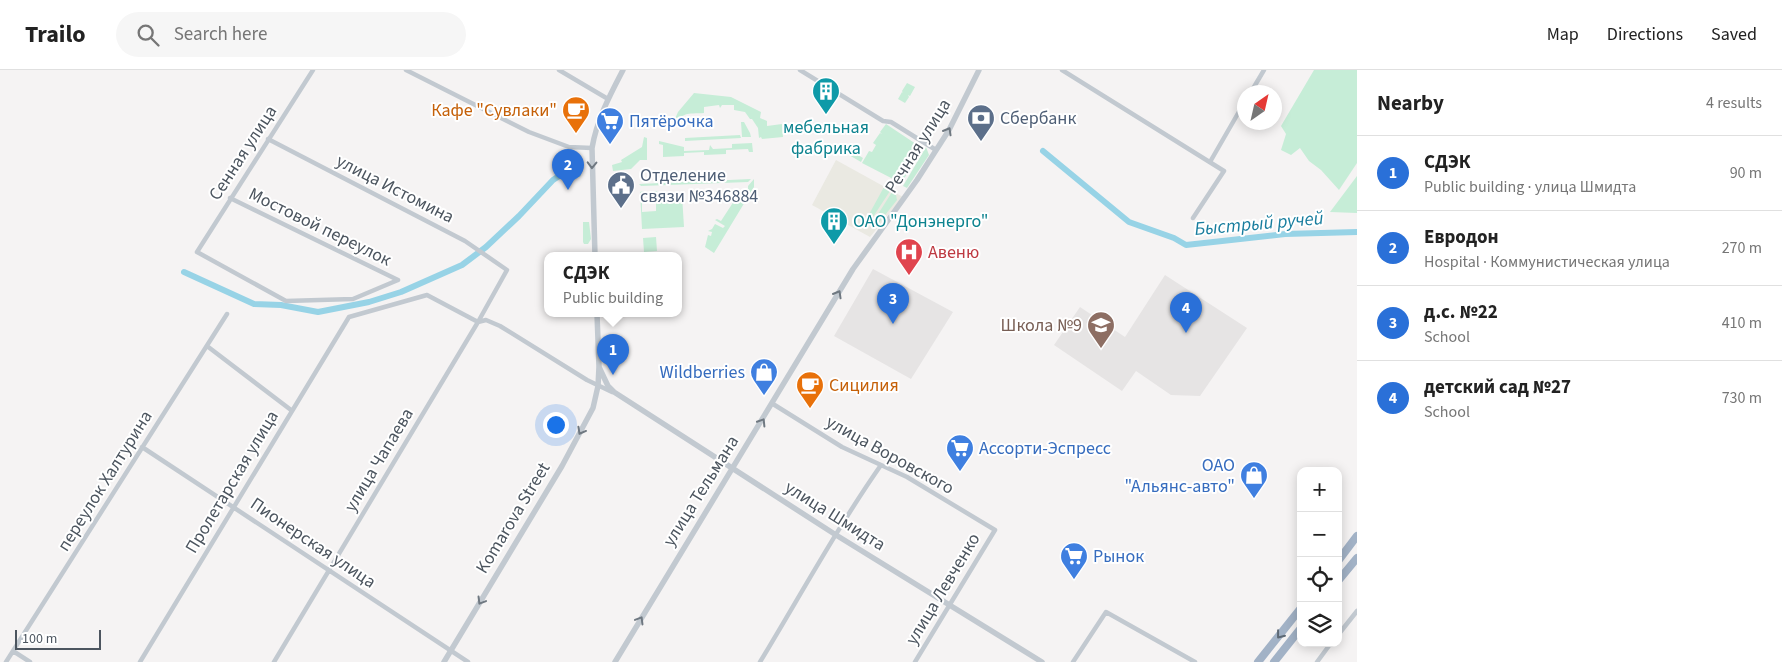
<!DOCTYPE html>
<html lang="en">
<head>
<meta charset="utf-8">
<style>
	:root { --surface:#fff; --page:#f6f6f6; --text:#222; --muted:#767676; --line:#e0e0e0; --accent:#2a70d8 }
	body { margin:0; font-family:"Source Sans 3",sans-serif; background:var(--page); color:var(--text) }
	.controls { position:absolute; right:15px; bottom:15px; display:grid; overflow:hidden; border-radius:10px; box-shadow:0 2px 12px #0003 }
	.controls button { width:45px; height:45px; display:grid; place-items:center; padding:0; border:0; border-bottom:1px solid var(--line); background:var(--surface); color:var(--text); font:25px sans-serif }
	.compass { position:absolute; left:1237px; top:15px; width:45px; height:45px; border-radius:50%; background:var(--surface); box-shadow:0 2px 12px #0003; rotate:34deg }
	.scale { position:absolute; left:15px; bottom:12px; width:86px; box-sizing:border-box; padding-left:5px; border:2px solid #4c555f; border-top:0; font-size:14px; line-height:18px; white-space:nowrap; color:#4c555f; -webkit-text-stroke:4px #fff; paint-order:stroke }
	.you { position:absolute; left:555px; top:354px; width:18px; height:18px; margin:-12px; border:4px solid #fff; border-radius:50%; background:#1a73e8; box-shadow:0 0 0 8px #1a73e833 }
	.badge { display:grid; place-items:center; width:32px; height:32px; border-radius:50%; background:var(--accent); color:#fff; font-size:16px; font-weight:700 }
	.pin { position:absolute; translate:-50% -41px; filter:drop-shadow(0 1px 2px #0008) }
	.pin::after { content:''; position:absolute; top:26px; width:18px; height:15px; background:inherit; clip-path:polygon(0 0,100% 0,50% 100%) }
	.popup { position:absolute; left:544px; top:182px; width:138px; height:65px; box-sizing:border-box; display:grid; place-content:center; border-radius:10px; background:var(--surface); filter:drop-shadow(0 1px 4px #0005); font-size:16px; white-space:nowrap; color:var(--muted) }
	.popup b { font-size:19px; color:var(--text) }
	.popup::after { content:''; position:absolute; left:50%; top:100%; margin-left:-10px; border:10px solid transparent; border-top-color:var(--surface) }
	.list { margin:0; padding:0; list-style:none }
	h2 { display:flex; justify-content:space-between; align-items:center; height:65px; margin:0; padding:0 20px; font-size:21px }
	h2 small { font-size:16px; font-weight:400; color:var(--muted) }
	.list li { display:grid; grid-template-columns:32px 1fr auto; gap:15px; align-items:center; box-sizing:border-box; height:75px; padding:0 20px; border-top:1px solid var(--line) }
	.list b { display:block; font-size:19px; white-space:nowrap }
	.list p { margin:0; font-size:16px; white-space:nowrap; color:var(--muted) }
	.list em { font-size:16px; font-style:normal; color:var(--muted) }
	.icon { flex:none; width:28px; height:28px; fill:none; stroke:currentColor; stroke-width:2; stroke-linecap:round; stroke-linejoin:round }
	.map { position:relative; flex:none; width:1357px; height:592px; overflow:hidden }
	header { display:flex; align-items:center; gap:30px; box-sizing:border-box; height:70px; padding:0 25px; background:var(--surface); border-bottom:1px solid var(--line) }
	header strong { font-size:24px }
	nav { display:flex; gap:28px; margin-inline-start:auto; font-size:18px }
	.search { width:350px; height:45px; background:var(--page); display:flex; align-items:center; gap:12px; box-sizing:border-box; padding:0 18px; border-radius:28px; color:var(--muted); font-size:19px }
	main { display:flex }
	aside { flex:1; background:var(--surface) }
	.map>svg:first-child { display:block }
	.commercial { fill:#eae9e2 }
	.education { fill:#e6e4e4 }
	.green { fill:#c6edd7 }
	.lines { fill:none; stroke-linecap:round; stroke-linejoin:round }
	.canal { stroke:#97d3e6; stroke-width:6 }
	.minor { stroke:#c2c9d0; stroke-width:4.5 }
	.tertiary { stroke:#c2c9d0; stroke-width:5.5 }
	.trunk { stroke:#a2b2c6; stroke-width:8 }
	.oneway { stroke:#6f7881 }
	.oneway2 { stroke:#5d6874 }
	.labels { text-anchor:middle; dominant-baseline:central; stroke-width:4; stroke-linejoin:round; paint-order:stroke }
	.food-label { font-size:18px; fill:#c56008; stroke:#fff; text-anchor:end }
	.service-label { font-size:18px; fill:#4e5e75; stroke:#fff; text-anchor:start }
	.shop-label { font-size:18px; fill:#366cbe; stroke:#fff; text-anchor:start }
	.culture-label { font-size:18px; fill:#0d838f; stroke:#fff }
	.street-label { font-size:18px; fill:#4c555f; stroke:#fff }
	.health-label { font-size:18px; fill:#be3a42; stroke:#fff; text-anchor:start }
	.education-label { font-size:18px; fill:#785e54; stroke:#fff; text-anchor:end }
	.water-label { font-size:19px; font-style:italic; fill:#187d9e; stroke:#fff }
</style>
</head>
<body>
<header>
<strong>Trailo</strong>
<div class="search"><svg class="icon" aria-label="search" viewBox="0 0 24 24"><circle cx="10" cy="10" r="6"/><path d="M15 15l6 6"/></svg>Search here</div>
<nav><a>Map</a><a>Directions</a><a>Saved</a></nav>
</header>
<main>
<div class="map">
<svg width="1357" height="592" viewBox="0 0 1357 592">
	<rect width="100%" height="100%" fill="#f5f3f3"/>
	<path class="commercial" d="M836 90 903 127 870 167 812 135Z"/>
	<path class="education" d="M873 199 953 242 911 309 834 266Z
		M1165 205 1247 258 1200 326 1171 325 1136 301 1122 321 1054 275 1080 237 1125 267Z"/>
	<path class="green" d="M1314 0H1357V93L1339 120 1321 100 1309 91 1300 78 1291 85 1281 80 1286 64 1281 56Z
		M907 13 915 17 910 26 908 25 909 27 905 33 898 29 902 22 903 23 902 21Z
		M694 23 731 27 761 42 760 48 767 51V56L782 54 783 67 762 69 761 67 759 68 758 58 752 49H750L745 42 734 40V35H722L720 38 719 35 704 37V43C687 44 682 41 674 58L670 60 678 42Z
		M741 52H744L750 63 751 67H742Z
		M886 54 916 74 895 110 862 93 869 81 872 82 876 75 873 73 880 63 882 64 880 62Z
		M740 65 741 68 685 71V68Z
		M644 67 647 68V90H640L631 99 613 101 612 95 622 92 621 90 642 77Z
		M659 71 684 77V81L709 80 710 75 713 79 732 78V74L752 73 753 82H749L748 79 726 80V84L704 85V82L684 83V86L663 87V75L659 74Z
		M850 76 855 79 853 82 863 88 861 92 842 81Z
		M918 76 922 78 901 114 897 112Z
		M926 77 929 85 907 118 903 116Z
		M1357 106V143L1330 142Z
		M751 109 748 112 641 116 639 114Z
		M754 109V117L714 183 705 177 708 165 711 166 712 162 708 161 712 159 715 154 723 158 725 156 715 150 717 149 721 151 734 131 742 130V120H748V116Z
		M884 117 890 121 871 150 867 148Z
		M644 121V124H642V142L656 141V122H649V121H657L658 126 682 125 684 157 642 159 640 122Z
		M892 122 896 125 897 130 874 159 873 152Z
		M583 152H589L591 169 588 174H584L583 172Z
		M656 167 657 181 644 182 643 168Z"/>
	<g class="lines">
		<path class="canal" d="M1043 81 1129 152 1174 168 1186 175 1285 164 1357 162
			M184 202 254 234 281 235 318 242 369 232 401 222 462 195 486 177 519 146 553 110 559 106 578 104"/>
		<path class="minor" d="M313 0 197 182 286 231 353 229 398 210
			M406 0 529 62 569 77 592 78
			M559 0 608 29
			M800 0 883 51 891 52 936 80
			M1062 0 1224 101 1193 148
			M1251 22 1264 0
			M268 69 465 171 507 200 478 252 274 592
			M1210 92 1244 33
			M230 128 398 210
			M207 276 291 340
			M773 334 842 377 907 407 995 460 915 592
			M142 377 468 592
			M1338 565 1357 541
			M13 581 30 592
			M6 592 227 244
			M140 592 349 247 427 225 478 252 486 250 500 256 587 310 612 322
			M760 592C800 526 837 458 881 395
			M1073 592 1106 542 1195 592
			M1317 592 1331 573"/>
		<path class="tertiary" d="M595 186 592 78C597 49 610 25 623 0
			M599 297 608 316 614 322 836 465 1042 592
			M444 592 562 396 593 338 598 316 599 297 597 244
			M615 592 853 199 917 110 949 60 979 0"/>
		<path class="trunk" d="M1338 491 1357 466
			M1338 511 1357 488
			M1258 592 1301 538
			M1274 592 1301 558"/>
	</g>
	<defs><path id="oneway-chevron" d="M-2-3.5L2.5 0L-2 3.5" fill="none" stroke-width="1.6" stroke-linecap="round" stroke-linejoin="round" transform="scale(1.25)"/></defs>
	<g class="oneway">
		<use href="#oneway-chevron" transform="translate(948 61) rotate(-60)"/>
		<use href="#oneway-chevron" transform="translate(592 95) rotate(91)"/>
		<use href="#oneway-chevron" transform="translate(838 224) rotate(-60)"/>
		<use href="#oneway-chevron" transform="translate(762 352) rotate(-58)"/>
		<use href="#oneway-chevron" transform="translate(581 361) rotate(119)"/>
		<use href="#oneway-chevron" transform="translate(481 531) rotate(121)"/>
		<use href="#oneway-chevron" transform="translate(640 550) rotate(-59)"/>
	</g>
	<use class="oneway2" href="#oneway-chevron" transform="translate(1280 565) rotate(128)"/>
	<defs>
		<g id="building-pin" transform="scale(1.4375)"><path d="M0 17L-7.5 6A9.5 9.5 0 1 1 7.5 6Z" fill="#0f9aa8" stroke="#fff"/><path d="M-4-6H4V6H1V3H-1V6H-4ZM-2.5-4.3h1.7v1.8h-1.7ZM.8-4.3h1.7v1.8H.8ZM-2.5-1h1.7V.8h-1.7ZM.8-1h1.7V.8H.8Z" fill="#fff"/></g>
		<g id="cafe-pin" transform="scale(1.4375)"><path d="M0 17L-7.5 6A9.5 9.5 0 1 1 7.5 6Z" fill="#e8710a" stroke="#fff"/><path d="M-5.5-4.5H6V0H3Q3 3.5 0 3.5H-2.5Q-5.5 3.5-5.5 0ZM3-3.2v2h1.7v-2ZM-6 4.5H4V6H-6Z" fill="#fff"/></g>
		<g id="bank-pin" transform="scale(1.4375)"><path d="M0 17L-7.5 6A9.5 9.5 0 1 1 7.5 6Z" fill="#5c6f8a" stroke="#fff"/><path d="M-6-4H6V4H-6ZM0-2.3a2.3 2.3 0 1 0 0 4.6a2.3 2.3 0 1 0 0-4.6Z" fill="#fff"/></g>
		<g id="supermarket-pin" transform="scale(1.4375)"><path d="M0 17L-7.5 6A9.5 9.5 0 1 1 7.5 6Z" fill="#3f7fe0" stroke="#fff"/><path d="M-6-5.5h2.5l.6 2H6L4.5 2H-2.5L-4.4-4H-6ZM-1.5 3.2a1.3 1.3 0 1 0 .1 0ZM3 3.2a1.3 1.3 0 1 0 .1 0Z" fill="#fff"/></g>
		<g id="civic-pin" transform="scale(1.4375)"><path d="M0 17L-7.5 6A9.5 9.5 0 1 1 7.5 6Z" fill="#5c6f8a" stroke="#fff"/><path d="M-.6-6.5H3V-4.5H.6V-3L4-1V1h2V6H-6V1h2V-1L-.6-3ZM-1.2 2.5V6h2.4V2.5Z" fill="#fff"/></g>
		<g id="hospital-pin" transform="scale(1.4375)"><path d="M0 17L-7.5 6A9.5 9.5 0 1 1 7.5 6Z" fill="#e0444e" stroke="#fff"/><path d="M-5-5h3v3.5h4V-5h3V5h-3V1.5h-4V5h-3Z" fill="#fff"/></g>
		<g id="school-pin" transform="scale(1.4375)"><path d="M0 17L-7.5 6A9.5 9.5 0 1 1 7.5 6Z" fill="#8d6e63" stroke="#fff"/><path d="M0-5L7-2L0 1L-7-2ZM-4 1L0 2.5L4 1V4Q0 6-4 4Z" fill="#fff"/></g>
		<g id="shop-pin" transform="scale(1.4375)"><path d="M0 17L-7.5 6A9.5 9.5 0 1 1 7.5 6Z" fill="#3f7fe0" stroke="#fff"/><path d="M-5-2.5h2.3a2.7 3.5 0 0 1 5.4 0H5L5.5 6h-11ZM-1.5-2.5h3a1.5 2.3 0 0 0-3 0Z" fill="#fff"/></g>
	</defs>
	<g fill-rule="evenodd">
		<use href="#building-pin" x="826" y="21"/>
		<use href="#cafe-pin" x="576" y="40"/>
		<use href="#bank-pin" x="981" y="48"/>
		<use href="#supermarket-pin" x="610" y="51"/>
		<use href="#civic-pin" x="621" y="115"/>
		<use href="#building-pin" x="834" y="151"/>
		<use href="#hospital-pin" x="909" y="182"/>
		<use href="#school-pin" x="1101" y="255"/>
		<use href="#shop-pin" x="764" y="302"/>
		<use href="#cafe-pin" x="810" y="315"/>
		<use href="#supermarket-pin" x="960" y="378"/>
		<use href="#shop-pin" x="1254" y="405"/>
		<use href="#supermarket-pin" x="1074" y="486"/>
	</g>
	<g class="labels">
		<g class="food-label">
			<text x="557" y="40">Кафе "Сувлаки"</text>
			<text x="829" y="315" text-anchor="start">Сицилия</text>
		</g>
		<g class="service-label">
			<text x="1000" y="48">Сбербанк</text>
			<text x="640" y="105">Отделение<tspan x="640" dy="21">связи №346884</tspan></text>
		</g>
		<g class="shop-label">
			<text x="629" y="51">Пятёрочка</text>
			<text x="745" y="302" text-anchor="end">Wildberries</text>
			<text x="979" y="378">Ассорти-Эспресс</text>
			<text x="1235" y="395" text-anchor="end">ОАО<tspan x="1235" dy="21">"Альянс-авто"</tspan></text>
			<text x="1093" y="486">Рынок</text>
		</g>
		<g class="culture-label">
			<text x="826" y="57">мебельная<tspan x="826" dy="21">фабрика</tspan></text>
			<text x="853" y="151" text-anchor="start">ОАО "Донэнерго"</text>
		</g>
		<g class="street-label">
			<text transform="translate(918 76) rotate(-58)">Речная улица</text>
			<text transform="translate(243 83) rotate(-57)">Сенная улица</text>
			<text transform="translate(395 119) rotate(27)">улица Истомина</text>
			<text transform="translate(320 157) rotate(26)">Мостовой переулок</text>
			<text transform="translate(890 385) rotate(29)">улица Воровского</text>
			<text transform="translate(379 390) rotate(-59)">улица Чапаева</text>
			<text transform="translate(105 411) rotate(-58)">переулок Халтурина</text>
			<text transform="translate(232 412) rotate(-59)">Пролетарская улица</text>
			<text transform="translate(701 421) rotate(-58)">улица Тельмана</text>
			<text transform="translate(835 446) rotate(32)">улица Шмидта</text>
			<text transform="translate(513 448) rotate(-59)">Komarova Street</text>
			<text transform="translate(313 473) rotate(34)">Пионерская улица</text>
			<text transform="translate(943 519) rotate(-59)">улица Левченко</text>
		</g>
		<g class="health-label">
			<text x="928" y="182">Авеню</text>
		</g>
		<g class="education-label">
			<text x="1082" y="255">Школа №9</text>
		</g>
		<g class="water-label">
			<text transform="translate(1259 154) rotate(-5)">Быстрый ручей</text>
		</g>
	</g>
</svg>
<div class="controls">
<button>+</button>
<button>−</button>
<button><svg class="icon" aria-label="locate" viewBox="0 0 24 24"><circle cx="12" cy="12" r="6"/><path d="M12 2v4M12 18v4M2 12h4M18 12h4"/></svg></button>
<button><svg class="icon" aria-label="layers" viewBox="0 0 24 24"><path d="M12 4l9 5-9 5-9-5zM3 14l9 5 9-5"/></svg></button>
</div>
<svg class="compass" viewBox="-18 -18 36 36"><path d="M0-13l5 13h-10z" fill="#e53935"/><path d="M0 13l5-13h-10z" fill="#767676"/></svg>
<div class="scale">100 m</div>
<div class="you"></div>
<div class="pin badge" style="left:613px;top:305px">1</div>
<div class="popup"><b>СДЭК</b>Public building</div>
<div class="pin badge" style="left:568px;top:120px">2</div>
<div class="pin badge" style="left:893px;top:254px">3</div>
<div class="pin badge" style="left:1186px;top:263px">4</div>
</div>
<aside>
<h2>Nearby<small>4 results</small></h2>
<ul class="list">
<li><span class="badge">1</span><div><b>СДЭК</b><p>Public building · улица Шмидта</p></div><em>90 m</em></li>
<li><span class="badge">2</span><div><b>Евродон</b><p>Hospital · Коммунистическая улица</p></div><em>270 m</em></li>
<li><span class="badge">3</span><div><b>д.с. №22</b><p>School</p></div><em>410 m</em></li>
<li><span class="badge">4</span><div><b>детский сад №27</b><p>School</p></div><em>730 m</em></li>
</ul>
</aside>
</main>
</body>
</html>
